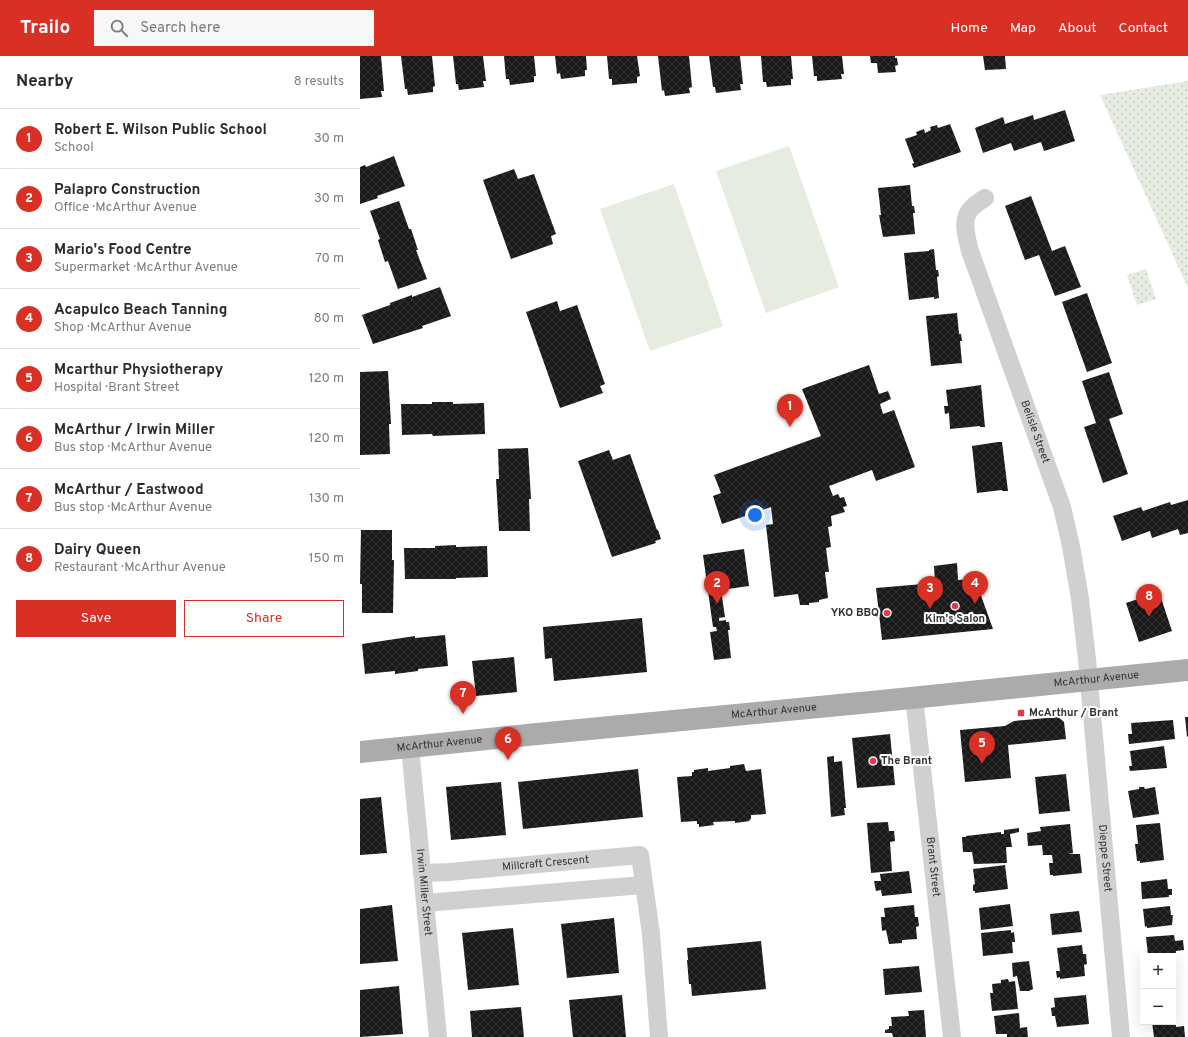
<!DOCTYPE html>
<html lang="en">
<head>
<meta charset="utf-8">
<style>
	:root { --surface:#fff; --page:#f7f7f7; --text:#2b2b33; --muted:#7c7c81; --line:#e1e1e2; --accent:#d93025 }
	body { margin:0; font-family:Overpass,sans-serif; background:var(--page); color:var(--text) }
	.controls { position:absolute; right:12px; bottom:12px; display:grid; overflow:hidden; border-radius:0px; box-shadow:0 4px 16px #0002 }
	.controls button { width:36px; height:36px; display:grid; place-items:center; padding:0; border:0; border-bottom:1px solid var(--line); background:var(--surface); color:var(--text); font:20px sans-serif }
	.you { position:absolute; left:395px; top:459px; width:14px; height:14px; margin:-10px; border:3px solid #fff; border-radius:50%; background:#1a73e8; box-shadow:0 0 0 6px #1a73e833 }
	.badge { display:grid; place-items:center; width:26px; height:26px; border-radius:50%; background:var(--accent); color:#fff; font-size:13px; font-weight:700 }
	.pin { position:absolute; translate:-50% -33px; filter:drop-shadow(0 1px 2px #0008) }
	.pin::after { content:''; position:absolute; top:21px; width:14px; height:12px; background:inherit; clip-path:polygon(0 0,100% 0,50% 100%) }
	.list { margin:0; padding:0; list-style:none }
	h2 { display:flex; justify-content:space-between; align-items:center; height:52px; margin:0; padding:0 16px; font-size:17px }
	h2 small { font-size:13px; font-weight:400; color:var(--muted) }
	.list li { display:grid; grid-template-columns:26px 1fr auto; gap:12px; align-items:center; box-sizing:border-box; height:60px; padding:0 16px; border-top:1px solid var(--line) }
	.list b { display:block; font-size:15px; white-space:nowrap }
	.list p { margin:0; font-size:13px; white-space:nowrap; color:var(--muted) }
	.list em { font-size:13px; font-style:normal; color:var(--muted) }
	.actions { display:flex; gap:8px; padding:12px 16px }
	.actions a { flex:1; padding:9px 0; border:1px solid var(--accent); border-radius:0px; text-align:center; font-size:14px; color:var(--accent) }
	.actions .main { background:var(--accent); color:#fff }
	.icon { flex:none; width:22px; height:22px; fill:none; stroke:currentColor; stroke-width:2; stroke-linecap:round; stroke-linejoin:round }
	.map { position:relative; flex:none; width:828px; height:981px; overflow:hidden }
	header { display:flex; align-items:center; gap:24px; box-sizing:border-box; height:56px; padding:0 20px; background:var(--accent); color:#fff }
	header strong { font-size:19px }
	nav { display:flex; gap:22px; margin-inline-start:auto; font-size:14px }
	.search { width:280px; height:36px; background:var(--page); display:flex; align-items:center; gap:10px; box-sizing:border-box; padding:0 14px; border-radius:0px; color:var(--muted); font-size:15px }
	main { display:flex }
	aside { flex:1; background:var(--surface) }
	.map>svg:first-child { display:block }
	.grass { fill:url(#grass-dots) }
	.pitch { fill:#e6ecdf }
	.building { fill:url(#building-cross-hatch) }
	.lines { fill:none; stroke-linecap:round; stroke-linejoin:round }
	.minor { stroke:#d0d0d0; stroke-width:18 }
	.major { stroke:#ababab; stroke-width:22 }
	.poi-dot { fill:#e63946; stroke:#fff; stroke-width:1.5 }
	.labels { text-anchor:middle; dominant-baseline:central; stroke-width:4; stroke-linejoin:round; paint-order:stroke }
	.street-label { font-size:11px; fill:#333; stroke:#fff }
	.poi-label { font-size:11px; font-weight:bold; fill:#333; stroke:#fff; text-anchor:start }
</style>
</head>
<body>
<header>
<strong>Trailo</strong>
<div class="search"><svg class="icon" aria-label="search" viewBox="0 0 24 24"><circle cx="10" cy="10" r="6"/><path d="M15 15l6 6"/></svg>Search here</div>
<nav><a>Home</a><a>Map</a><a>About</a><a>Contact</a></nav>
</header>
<main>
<aside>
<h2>Nearby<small>8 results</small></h2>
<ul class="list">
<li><span class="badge">1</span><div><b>Robert E. Wilson Public School</b><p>School</p></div><em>30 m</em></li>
<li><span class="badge">2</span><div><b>Palapro Construction</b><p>Office · McArthur Avenue</p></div><em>30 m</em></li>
<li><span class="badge">3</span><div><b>Mario's Food Centre</b><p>Supermarket · McArthur Avenue</p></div><em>70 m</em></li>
<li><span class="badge">4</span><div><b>Acapulco Beach Tanning</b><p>Shop · McArthur Avenue</p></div><em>80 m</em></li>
<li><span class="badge">5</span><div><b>Mcarthur Physiotherapy</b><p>Hospital · Brant Street</p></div><em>120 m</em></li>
<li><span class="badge">6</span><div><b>McArthur / Irwin Miller</b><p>Bus stop · McArthur Avenue</p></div><em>120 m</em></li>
<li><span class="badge">7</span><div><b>McArthur / Eastwood</b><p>Bus stop · McArthur Avenue</p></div><em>130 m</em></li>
<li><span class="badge">8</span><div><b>Dairy Queen</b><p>Restaurant · McArthur Avenue</p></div><em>150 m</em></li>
</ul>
<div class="actions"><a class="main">Save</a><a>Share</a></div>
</aside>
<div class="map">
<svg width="828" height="981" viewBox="0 0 828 981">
	<defs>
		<pattern id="grass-dots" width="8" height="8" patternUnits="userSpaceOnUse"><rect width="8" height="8" fill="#e6ecdf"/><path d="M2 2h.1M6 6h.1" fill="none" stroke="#c6cbc0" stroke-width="1.8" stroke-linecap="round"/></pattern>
		<pattern id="building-cross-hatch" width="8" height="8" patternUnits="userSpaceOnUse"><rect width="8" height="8" fill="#1a1a1a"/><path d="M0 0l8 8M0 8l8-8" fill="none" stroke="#333"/></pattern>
	</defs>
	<rect width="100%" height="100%" fill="#fff"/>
	<path class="grass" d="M828 25V232L740 39Z
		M786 213 796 243 777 249 767 219Z"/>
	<path class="pitch" d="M429 90 479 231 406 257 356 115Z
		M314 128 363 270 290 295 240 153Z"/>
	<path class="building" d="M0 0H21L24 35H21L22 41 0 43Z
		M41 0H72L75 30 73 31V36L48 39 47 33H45Z
		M93 0H123L126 25H123L124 31 99 34 98 28H96Z
		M144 0H174L176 20H174V26L150 29 149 23H146Z
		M195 0H226L227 14H225V20L201 23 200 17 197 18Z
		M247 0H277L280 20 277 21V27L252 29V23H249Z
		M298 0H329L332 31 329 32 330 37 305 40 304 34 302 35Z
		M349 0H380L383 28H380L381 34 356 37 355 31H353Z
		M401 0H431L433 23H431V29L407 31 406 26H403Z
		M452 0H482L484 18H481L482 23 457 25V20H454Z
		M510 0H535V2H537L538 9 535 10 536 16 518 17 517 7H511Z
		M623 0H645L646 13 625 14Z
		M705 54 715 85 684 95 681 86 654 95 651 87 623 97 615 72 643 61 645 68 673 59 674 64Z
		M590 68 601 96 554 112 552 108 554 107 545 83 557 79 556 76 564 73 565 77 571 74 570 71 577 69 578 72Z
		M34 100 45 130 17 140 18 142 0 148V111L5 109 6 111Z
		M154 113 158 123 174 118 196 178 191 180 193 188 151 203 123 124Z
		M550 129 552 150H554L555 157H553L555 178 523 181 519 159H521L518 132Z
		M671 140 692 195 705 190 721 231 695 240 679 199 665 204 645 150Z
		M39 145 49 173H51L58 194H56L67 223 38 233 28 205 25 206 18 184 20 183 10 155Z
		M574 193 576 214H578L579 220 577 221 579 242 574 243V241L549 244 544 197 569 195V194Z
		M80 231 91 260 62 270 63 272 13 288 2 259 30 249V247L52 239V241Z
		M727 237 752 307 727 316 702 246Z
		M197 245 200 255 217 249 245 328 240 330 243 337 200 352 166 256Z
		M597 257 599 278H601L602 285H600L602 307 571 310 566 260Z
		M509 309 519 338 528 335 531 343 520 348 523 358 534 354 555 411 516 425 512 414 469 430 473 440 478 438 480 442 484 441 487 450 483 451 485 456 471 460 472 470 468 471 471 491 466 492 469 516H465L468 542 459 544V546L449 547V549H440L438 538 414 541 406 469 413 468 411 451 362 468 353 440 361 437 354 419 461 380 442 333Z
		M28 315 31 368H29L30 398 0 399V316Z
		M749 316 763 358 749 363 768 418 743 427 724 371 736 367 722 325Z
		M621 329 625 371H620V370L590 373 589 357 585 358 584 350H588L586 334Z
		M72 346H93V348L124 347 125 378 73 380 72 378 42 379 41 348H72Z
		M638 386H642L648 435H642V434L617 437 612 390Z
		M168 392 171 443H169L170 475H139L136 423H139L138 393Z
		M249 394 253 404 270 398 297 474H298L301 483 295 485 296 487 252 501 218 405Z
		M828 444V477L820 479 818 473 792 482 790 475 762 485 753 460 781 451 783 455 810 446 811 449Z
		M1 474H32V504H34L33 557H2V528H0Z
		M96 489V491L127 490 128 521 96 522V523H45L44 492H75V490Z
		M384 493 389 530 361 534 365 561 359 562V565L366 564V566H369L370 574H368L371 602 354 604 350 576 357 575 356 571H353L343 499Z
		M597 507 598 524 615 523 633 573 522 584 516 532 575 527 574 510Z
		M799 536 812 575 779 586 766 547Z
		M282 562 287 616 194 625 192 602 185 603 183 571Z
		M85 579 88 610 58 613V615L35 618V615L5 618 2 588 55 580V582Z
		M154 601 157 636 116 640 112 605Z
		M698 661 704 666 706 683 648 689 651 722 605 726 600 674 645 670 654 665Z
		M825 661H828V680L827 681Z
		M813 664 815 683 769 688 768 678H772L771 667Z
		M530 678 535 729 497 732 492 682Z
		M804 690 807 712 770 715 769 710H772L770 695Z
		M474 700V706L482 705 486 752H484L485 759 471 761 467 701Z
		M384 708 386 715 401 713 406 758 391 759V763L389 764 390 765 375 767V765L353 766 354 769 339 771V768H337V765L321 766 317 721 332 720V716H334V714L348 712V715L370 712V710Z
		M278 713 283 761 163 773 158 726Z
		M706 718 710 755 679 758 675 721Z
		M141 726 146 779 91 784 86 731Z
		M779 731H784L785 733 795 731 799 758 773 762 768 735 779 733Z
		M21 741 27 797 0 799V743Z
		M528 766 529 775H534L535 785 530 786 532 815 511 817 507 767Z
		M800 767 804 804 780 807V805H777L775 788H778L776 769Z
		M710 768 713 797 708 798H720L722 817 693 820V819H690L689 807H693L692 799H683L682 789 668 790 667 777 681 775 680 771Z
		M659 772V776L650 778 652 791H646L647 807 614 808 612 796H603L602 781H606V780L641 776V778H644V774Z
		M645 809 648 833 615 837V835H613V829L615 828 613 813Z
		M549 815 552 837 522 840 521 834 516 835 514 825H521L520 818Z
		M807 823 808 833H812V839H809V841L782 843 781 826Z
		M650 848 653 870 621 874 619 852Z
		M32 849 38 905 0 908V853Z
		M554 849 555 861H558L559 870 556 871 557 883 542 884V887L529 888 526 874 522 875 521 861H525L524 852Z
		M810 850 811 859H813L812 869 787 872V870L785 871 783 853Z
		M719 855 722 876 692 879 690 858Z
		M254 862 259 917 207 922 201 868Z
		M153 872 159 929 108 934 102 877Z
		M651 874V877L654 876 655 886H652L653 897 623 900 621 877Z
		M814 879 815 885 823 884 824 894 816 895V897L788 899 786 881Z
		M401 885 406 933 332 940 331 928H329L327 904H328L327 892Z
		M722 889 723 898H726L727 908 724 909 725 920 700 923V921L697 922 696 915H700L697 892Z
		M669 905 673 933 669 935H660L657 920 653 921 652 907Z
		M813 907H814L816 926 813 927Z
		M559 910 562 936 525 939 523 913Z
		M648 923 649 926 655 925 658 953 632 955 630 937H633L632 928 641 927V924Z
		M39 930 43 978 0 981V934Z
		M262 939 266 981H213L209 944Z
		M726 939 729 968 697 971 695 960H692L691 952 695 951 694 942Z
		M161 951 164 981H112L110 955Z
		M564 954 566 981H533L532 977H525V974L529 973V970H532L531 961 549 960 548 955Z
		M813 955 815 960 816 971 824 970 825 981H794L792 966H813Z
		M659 957 660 972 667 971 668 981H647V978H636L634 960Z"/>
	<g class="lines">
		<g class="minor">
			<path id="s1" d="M625 142C620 145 614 149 610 154 601 164 607 183 610 195L702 451 711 490 720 543 727 603 761 981"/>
			<path id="s2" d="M554 641 592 981"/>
			<path id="s3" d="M50 691 78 981"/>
			<path id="s4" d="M62 817 89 816 280 799 291 878 299 981"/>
			<path d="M65 847 283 829"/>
		</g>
		<path class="major" id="s5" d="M0 696 167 679 521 645 828 614"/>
	</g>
	<g class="poi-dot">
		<circle cx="595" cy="550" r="4"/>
		<circle cx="527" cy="557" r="4"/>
		<rect x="657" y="653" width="8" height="8" rx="2"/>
		<circle cx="513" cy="705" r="4"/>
	</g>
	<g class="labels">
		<g class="street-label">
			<text stroke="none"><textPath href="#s1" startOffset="254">Belisle Street</textPath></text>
			<text stroke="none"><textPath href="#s5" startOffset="740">McArthur Avenue</textPath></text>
			<text stroke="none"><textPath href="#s5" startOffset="416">McArthur Avenue</textPath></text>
			<text stroke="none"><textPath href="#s5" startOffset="80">McArthur Avenue</textPath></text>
			<text stroke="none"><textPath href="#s1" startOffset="688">Dieppe Street</textPath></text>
			<text stroke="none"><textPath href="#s4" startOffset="124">Millcraft Crescent</textPath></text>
			<text stroke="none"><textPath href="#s2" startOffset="171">Brant Street</textPath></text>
			<text stroke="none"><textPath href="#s3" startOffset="146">Irwin Miller Street</textPath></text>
		</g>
		<g class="poi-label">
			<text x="519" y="557" text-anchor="end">YKO BBQ</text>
			<text x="595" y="563" text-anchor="middle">Kim's Salon</text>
			<text x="669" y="657">McArthur / Brant</text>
			<text x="521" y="705">The Brant</text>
		</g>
	</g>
</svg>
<div class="controls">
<button>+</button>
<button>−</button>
</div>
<div class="you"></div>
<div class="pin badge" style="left:430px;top:371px">1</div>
<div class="pin badge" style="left:357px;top:548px">2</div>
<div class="pin badge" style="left:570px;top:553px">3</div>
<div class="pin badge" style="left:615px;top:548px">4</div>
<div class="pin badge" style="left:622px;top:708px">5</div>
<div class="pin badge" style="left:148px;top:704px">6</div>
<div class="pin badge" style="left:103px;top:658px">7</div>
<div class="pin badge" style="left:789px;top:561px">8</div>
</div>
</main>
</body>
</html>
